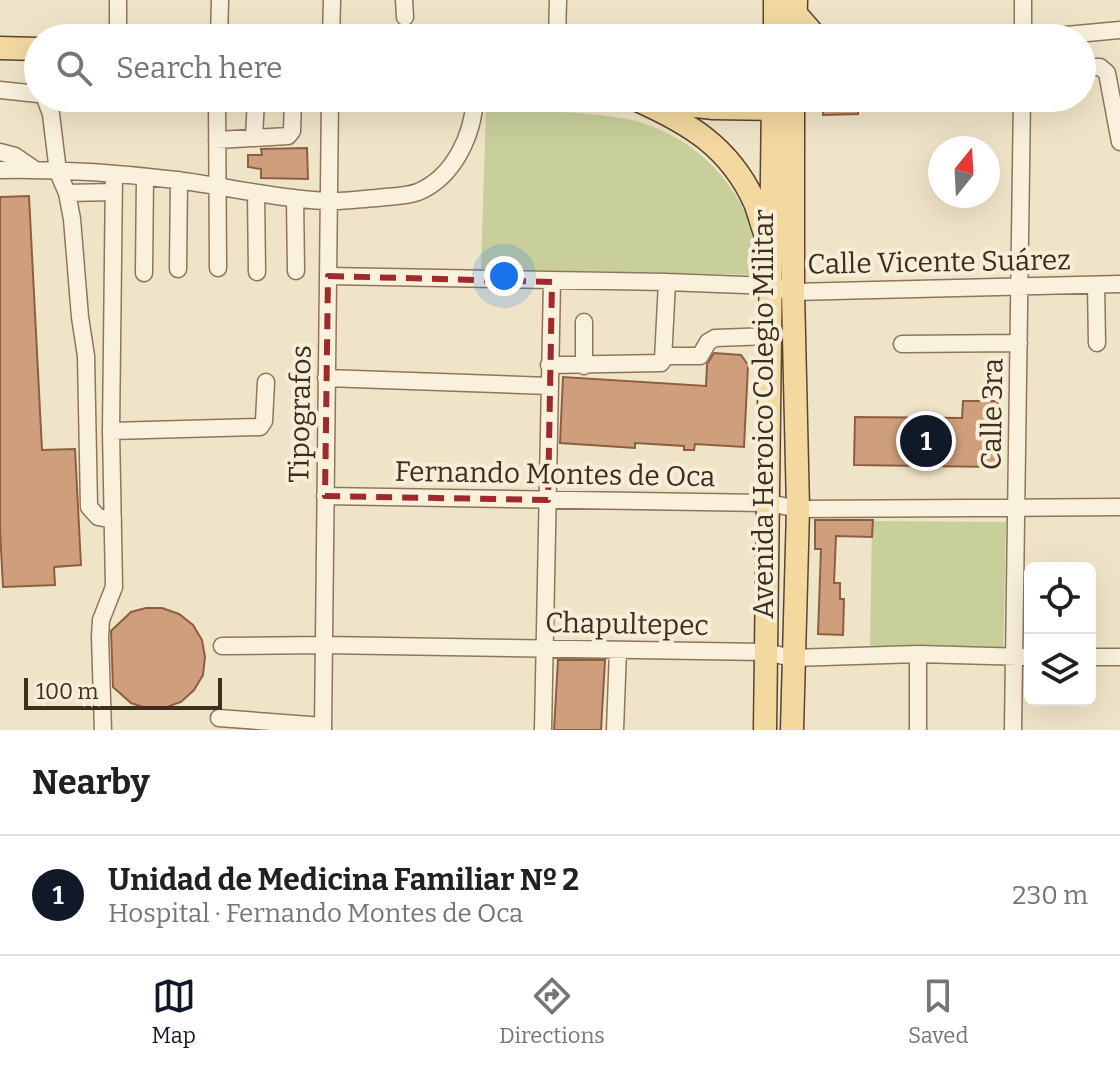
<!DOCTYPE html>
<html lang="en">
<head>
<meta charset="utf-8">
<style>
	:root { --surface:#fff; --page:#f6f6f6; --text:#202124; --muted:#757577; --line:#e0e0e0; --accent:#111827 }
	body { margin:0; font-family:Bitter,serif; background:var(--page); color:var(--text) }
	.controls { position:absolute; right:24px; bottom:24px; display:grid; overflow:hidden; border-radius:12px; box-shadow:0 8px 32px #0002 }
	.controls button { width:72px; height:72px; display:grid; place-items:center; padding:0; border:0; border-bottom:2px solid var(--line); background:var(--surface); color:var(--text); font:40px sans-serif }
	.compass { position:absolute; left:928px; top:136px; width:72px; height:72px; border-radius:50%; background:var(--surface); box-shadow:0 8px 32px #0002; rotate:18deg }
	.scale { position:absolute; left:24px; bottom:20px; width:198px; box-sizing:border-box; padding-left:8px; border:4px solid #3d2e20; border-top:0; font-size:22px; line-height:28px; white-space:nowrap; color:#3d2e20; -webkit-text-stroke:6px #f7eed8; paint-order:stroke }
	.you { position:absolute; left:504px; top:276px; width:28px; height:28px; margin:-20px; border:6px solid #fff; border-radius:50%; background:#1a73e8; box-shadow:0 0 0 12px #1a73e833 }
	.badge { display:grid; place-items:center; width:52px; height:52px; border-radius:50%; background:var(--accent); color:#fff; font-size:26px; font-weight:700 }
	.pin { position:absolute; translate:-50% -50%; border:4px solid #fff; box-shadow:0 2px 8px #0006 }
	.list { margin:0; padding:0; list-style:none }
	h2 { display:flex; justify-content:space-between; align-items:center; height:104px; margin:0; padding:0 32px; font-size:34px }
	h2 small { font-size:26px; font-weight:400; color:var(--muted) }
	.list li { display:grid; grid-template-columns:52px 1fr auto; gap:24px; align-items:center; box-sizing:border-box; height:120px; padding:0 32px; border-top:2px solid var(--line) }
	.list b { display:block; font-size:30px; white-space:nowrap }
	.list p { margin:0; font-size:26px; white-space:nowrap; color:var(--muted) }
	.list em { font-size:26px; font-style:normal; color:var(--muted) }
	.icon { flex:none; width:44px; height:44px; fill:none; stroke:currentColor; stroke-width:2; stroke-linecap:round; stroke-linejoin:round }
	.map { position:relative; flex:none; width:1120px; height:730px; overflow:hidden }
	.search { position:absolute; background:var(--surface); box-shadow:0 8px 32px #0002; left:24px; right:24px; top:24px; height:88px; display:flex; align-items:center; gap:20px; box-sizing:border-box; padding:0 28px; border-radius:44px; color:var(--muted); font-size:30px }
	.sheet { height:224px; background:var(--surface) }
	nav { display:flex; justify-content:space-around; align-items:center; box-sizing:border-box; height:112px; border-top:2px solid var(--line); background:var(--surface); font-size:22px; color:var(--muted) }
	nav a { display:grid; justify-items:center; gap:4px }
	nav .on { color:var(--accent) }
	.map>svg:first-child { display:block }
	.green { fill:#c9cf9b }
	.building { fill:#cf9f7d; stroke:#8d5f41; stroke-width:2 }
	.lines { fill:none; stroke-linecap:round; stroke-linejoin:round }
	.minor-casing { stroke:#8d765c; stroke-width:19 }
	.major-casing { stroke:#5b4430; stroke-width:25 }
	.minor { stroke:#faf1dc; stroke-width:16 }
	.major { stroke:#f3d9a0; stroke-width:22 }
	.marked { fill:none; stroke:#9e2a2b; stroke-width:6; stroke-dasharray:16 10; stroke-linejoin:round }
	.labels { text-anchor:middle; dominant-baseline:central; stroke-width:8; stroke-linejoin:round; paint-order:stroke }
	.street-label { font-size:28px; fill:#3d2e20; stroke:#f7eed8 }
</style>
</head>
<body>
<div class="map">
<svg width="1120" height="730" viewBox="0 0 1120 730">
	<rect width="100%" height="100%" fill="#f0e4c8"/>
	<path class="green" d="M486 108C529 111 573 111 615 117 675 125 726 165 749 221 756 238 757 257 757 275L481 269Z
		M872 521 1006 522 1003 654 870 649Z"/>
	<path class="building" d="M823 98H858V114L823 115Z
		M307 148 308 179 261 178V169L248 167V155H262L261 149Z
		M29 196 42 450 75 449 81 565 54 567 55 585 3 587 0 530V197Z
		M714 353 741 355 748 365 744 447 695 444 694 450H684V446L635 443V448L560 443 563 377 706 386 707 364Z
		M963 401H998L997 467 854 465 855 417 962 418Z
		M815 520H873L872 537 836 536 834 583H840V599H844L843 635 818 634 821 549H815Z
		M146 608H162L179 614 193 625 202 640 205 657 203 675 194 690 181 702 164 708H146L131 703 113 687 111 631 131 612Z
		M558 660H605L601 730H554Z"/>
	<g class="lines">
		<g class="minor-casing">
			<path id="minor" d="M118 0V38
				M404 0 405 17
				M219 38 220 0
				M331 38 332 0
				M557 38 558 0
				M1023 38V0
				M1034 38 1120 30
				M1082 67H1100L1107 73 1120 142
				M0 90 38 94
				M45 98 51 114 58 172 67 193 72 219 80 317 86 356 89 507 98 517 113 520
				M217 98 218 268
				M254 138 256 98
				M217 140 288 136 292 131 293 99
				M0 152 15 156 34 169
				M0 170C58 169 118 173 176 180 226 186 276 199 327 201 343 202 360 199 376 198 390 196 404 197 418 192 454 177 473 135 475 98
				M67 193 114 192
				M256 193 257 272
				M295 198 296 271
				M178 269 179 180
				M144 273 145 177
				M328 276 667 282 770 286 793 292 1120 284
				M1096 285 1097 343
				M584 322V366
				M902 344 1019 343
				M663 356H700L708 342 715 338 770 336
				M549 365 661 363 663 360 667 282
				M326 378 549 386
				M111 431 260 427 264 421 266 382
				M325 496 769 503 798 509 1120 507
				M222 646 324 645 766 652 792 658 918 654 1030 657
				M918 654V730
				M1090 657H1120
				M219 718 323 726
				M103 730 100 637 101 620 114 587 111 431 114 174
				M323 730 330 98
				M543 730 552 282
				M615 730 618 650
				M1013 730 1022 98"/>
		</g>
		<g class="major-casing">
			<path id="major" d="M796 14 817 38
				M775 38V0
				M795 38 796 0
				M0 48 38 49
				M635 99C689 123 730 147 755 203 759 213 761 223 765 233
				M653 101 713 108 772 109 785 113
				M765 730 773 98
				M792 730 798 509 793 292V98"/>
		</g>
		<use href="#minor" class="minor"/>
		<use href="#major" class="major"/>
	</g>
	<path class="marked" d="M328 276 552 282 548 500 325 496Z"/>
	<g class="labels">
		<g class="street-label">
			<text transform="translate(939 262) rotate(-1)">Calle Vicente Suárez</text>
			<text transform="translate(300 414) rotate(-89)">Tipografos</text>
			<text transform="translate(763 414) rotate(-90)">Avenida Heroico Colegio Militar</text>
			<text transform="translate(992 414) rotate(-89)">Calle 3ra</text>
			<text transform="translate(555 474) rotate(1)">Fernando Montes de Oca</text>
			<text transform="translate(627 624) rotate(1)">Chapultepec</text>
		</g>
	</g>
</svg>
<div class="controls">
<button><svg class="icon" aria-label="locate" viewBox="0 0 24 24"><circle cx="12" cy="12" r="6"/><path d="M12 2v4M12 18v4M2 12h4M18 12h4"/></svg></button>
<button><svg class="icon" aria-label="layers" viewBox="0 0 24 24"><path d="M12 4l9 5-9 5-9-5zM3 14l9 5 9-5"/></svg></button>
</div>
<svg class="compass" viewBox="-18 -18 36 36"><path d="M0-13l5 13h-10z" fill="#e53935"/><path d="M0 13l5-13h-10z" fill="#757577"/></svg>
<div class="scale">100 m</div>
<div class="you"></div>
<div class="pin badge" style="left:926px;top:441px">1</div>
<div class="search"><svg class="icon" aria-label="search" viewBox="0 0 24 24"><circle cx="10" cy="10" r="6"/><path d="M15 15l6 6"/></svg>Search here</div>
</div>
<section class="sheet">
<h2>Nearby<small></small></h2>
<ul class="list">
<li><span class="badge">1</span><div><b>Unidad de Medicina Familiar Nº 2</b><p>Hospital · Fernando Montes de Oca</p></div><em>230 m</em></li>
</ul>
</section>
<nav>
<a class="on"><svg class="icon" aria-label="map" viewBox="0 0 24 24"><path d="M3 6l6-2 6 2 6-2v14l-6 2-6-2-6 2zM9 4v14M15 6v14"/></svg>Map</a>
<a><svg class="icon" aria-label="directions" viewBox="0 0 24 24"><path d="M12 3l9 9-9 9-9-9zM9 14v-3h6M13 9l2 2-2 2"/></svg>Directions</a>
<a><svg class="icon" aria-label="saved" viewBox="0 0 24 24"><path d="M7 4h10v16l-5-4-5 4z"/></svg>Saved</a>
</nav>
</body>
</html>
